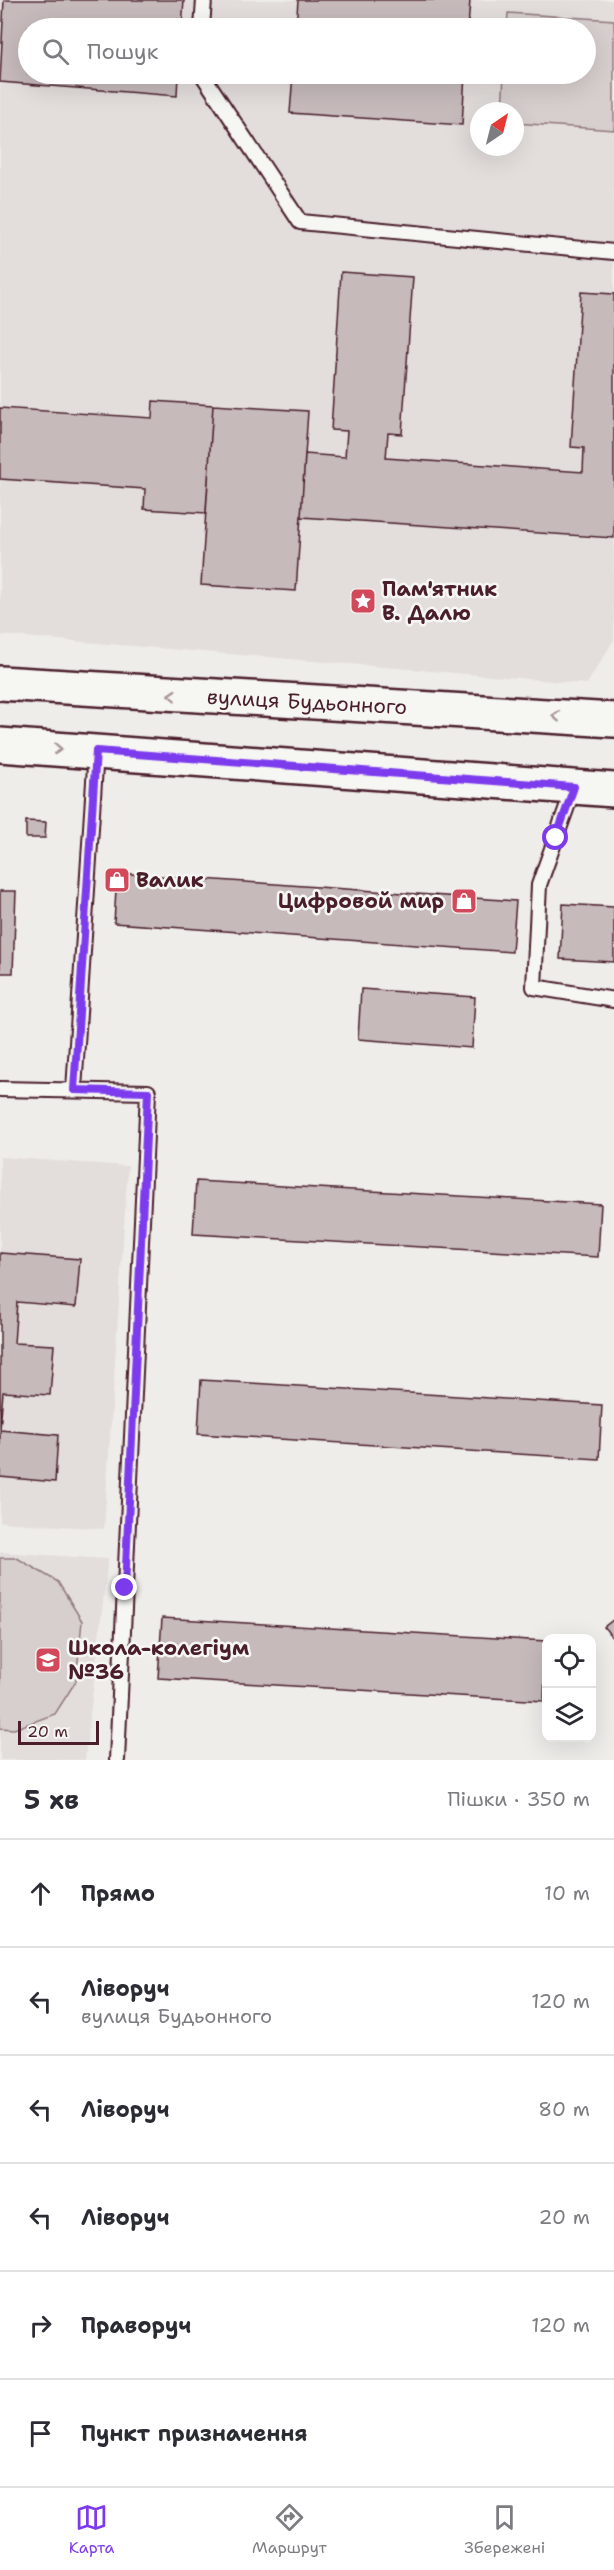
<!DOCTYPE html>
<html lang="uk">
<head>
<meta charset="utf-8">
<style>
	:root { --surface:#fff; --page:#f7f7f7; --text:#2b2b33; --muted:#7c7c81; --line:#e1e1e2; --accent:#7c3aed }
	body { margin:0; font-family:"Shantell Sans",sans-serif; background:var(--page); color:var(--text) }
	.controls { position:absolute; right:18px; bottom:18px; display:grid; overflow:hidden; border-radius:12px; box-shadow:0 6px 24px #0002 }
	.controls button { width:54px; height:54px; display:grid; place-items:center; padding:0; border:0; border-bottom:2px solid var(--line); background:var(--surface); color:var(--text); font:30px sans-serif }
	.compass { position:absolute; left:470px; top:102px; width:54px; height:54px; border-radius:50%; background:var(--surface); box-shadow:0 6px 24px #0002; rotate:35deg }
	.scale { position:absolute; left:18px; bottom:15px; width:81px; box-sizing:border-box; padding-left:6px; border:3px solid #4a1f2b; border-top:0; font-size:16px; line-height:21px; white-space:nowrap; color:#4a1f2b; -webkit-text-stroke:4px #f6f6f2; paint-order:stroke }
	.stop { position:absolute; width:18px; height:18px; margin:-14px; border:4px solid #7c3aed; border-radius:50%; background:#fff }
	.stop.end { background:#7c3aed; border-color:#fff; box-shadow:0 2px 6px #0008 }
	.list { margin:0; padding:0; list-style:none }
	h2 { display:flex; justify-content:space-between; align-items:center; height:78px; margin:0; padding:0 24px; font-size:26px }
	h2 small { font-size:20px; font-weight:400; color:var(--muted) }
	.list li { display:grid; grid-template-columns:39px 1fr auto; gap:18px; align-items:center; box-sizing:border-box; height:108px; padding:0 24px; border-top:2px solid var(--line) }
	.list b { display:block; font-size:22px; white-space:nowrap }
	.list p { margin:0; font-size:20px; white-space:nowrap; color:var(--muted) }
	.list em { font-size:20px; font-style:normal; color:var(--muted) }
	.icon { flex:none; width:33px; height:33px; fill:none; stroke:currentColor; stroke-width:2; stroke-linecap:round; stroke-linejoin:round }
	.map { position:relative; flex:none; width:614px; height:1760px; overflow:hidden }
	.search { position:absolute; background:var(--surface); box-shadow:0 6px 24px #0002; left:18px; right:18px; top:18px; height:66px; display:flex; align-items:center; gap:15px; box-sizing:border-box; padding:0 21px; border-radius:33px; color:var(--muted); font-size:22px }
	.sheet { height:726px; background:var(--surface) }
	nav { display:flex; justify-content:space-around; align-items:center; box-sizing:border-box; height:84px; border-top:2px solid var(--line); background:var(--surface); font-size:16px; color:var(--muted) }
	nav a { display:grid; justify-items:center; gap:3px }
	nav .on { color:var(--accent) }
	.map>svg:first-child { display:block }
	.built { fill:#e3dedc; fill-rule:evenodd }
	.green { fill:#d7cfce; stroke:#90777c; stroke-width:1.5 }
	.building { fill:#c6babb; stroke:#4a1f2b; stroke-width:1.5 }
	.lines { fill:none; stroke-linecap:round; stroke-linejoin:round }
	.service-casing { stroke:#4a1f2b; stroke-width:18 }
	.secondary-casing { stroke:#4a1f2b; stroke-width:38 }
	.service { stroke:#f6f6f2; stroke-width:14 }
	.secondary { stroke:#f6f6f2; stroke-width:33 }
	.oneway { stroke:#a99598 }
	.route { stroke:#7c3aed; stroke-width:8 }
	.labels { text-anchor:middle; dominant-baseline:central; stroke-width:5; stroke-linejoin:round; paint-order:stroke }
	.poi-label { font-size:21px; font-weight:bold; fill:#4a1f2b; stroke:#f6f6f2; text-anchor:start }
	.street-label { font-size:21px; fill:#4a1f2b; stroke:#f6f6f2 }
</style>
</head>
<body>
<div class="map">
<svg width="614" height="1760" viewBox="0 0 614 1760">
	<rect width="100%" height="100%" fill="#efedea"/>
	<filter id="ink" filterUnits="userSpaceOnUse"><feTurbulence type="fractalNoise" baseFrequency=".0167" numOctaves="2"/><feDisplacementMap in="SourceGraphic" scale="12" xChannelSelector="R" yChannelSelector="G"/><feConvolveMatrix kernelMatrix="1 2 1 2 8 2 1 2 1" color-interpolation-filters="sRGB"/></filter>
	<g filter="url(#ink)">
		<path class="built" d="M0 0H614V640L587 684 0 635ZM28 28H586V74H28ZM479 111H515V147H479Z
			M0 1157 128 1166 104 1529 0 1522Z
			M0 1552 108 1559 85 1760H0Z"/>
		<path class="green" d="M508 13 614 20V130L515 123V111H502L504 74H586V28H507Z
			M0 1558H17L58 1582 82 1621 76 1681 55 1714 14 1729 0 1728Z"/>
		<path class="building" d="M4 0H184L182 28H28V74H178L177 96 0 82Z
			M298 0H470L468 28H296Z
			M293 74H465L462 125 290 113Z
			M341 272 413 277 402 434 388 433 386 458 583 472 584 448 571 447 581 292 614 294V538L301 517 305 454 345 457 347 431 331 430Z
			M153 401 213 405 206 513 144 509 145 489 0 479V408L152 418Z
			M213 405 308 411 296 591 201 585Z
			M26 821 46 822 45 838H26Z
			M117 873 516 901 512 952 114 923Z
			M0 891H16L13 973H0Z
			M563 904 614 907V962L560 959Z
			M361 989 475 997 472 1048 358 1039Z
			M196 1181 601 1204 598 1257 193 1234Z
			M0 1253 80 1259 76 1307 17 1302 14 1343 54 1345 50 1395 3 1392 0 1430 58 1435 55 1482 0 1477Z
			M201 1380 602 1405 599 1459 198 1434Z
			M162 1618 546 1641 544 1701 158 1678Z
			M614 1619V1640L604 1627Z"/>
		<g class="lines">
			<g class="service-casing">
				<path id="service" d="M202 28 204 0
					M202 74 300 222 614 252
					M574 787 539 885 534 987 614 1000
					M0 1089 148 1092 117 1760
					M74 1090 96 751"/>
			</g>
			<g class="secondary-casing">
				<path id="secondary" d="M0 683 614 720
					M0 745 614 790"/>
			</g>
			<use href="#service" class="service"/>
			<use href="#secondary" class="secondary"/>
		</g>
		<defs><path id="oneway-chevron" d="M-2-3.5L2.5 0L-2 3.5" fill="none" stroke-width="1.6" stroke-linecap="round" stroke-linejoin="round" transform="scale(1.5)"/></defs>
		<g class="oneway">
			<use href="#oneway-chevron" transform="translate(172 695) rotate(-177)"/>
			<use href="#oneway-chevron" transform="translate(556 716) rotate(-177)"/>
			<use href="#oneway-chevron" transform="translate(58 749) rotate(4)"/>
		</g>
	</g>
	<g class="lines" filter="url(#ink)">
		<path class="route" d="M125 1588 148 1092 74 1090 96 751 574 787 556 838"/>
	</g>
	<defs>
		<g id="sight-square" transform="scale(1.35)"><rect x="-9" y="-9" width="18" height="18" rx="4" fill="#d1495b" stroke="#f6f6f2"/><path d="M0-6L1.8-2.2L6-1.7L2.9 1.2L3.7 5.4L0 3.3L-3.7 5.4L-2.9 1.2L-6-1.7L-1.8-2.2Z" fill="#fff"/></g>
		<g id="shop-square" transform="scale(1.35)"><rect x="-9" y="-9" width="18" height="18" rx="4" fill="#d1495b" stroke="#f6f6f2"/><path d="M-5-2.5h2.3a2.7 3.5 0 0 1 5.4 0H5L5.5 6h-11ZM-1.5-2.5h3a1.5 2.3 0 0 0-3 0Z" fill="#fff"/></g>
		<g id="school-square" transform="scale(1.35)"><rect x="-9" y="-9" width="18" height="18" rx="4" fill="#d1495b" stroke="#f6f6f2"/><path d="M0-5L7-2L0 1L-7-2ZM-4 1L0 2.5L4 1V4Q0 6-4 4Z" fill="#fff"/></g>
	</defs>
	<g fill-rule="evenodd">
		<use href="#sight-square" x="363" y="601"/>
		<use href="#shop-square" x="117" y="880"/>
		<use href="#shop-square" x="464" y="901"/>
		<use href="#school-square" x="48" y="1660"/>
	</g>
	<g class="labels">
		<g class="poi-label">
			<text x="382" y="589">Пам'ятник<tspan x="382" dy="24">В. Далю</tspan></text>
			<text x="136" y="880">Валик</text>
			<text x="444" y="901" text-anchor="end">Цифровой мир</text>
			<text x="68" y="1648">Школа-колегіум<tspan x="68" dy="24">№36</tspan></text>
		</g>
		<g class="street-label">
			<text transform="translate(307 702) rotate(3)">вулиця Будьонного</text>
		</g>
	</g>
</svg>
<div class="controls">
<button><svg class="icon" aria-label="locate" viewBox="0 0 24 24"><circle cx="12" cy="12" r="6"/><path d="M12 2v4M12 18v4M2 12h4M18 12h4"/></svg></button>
<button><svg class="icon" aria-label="layers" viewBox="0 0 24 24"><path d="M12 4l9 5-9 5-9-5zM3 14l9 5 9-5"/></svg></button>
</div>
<svg class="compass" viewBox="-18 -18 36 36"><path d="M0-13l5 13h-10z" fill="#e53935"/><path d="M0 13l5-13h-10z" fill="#7c7c81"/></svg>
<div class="scale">20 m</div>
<div class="stop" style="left:556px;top:838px"></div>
<div class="stop end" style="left:125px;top:1588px"></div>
<div class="search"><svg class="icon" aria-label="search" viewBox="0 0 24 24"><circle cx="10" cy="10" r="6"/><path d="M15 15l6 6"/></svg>Пошук</div>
</div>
<section class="sheet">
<h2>5 хв<small>Пішки · 350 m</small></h2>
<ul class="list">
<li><svg class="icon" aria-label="ahead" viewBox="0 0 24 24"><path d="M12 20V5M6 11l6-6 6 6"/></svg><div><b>Прямо</b></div><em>10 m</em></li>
<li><svg class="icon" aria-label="left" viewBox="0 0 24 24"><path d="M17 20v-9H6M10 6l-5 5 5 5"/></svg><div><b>Ліворуч</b><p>вулиця Будьонного</p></div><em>120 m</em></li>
<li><svg class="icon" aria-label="left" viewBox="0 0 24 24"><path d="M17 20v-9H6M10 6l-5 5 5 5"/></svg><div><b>Ліворуч</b></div><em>80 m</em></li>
<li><svg class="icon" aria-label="left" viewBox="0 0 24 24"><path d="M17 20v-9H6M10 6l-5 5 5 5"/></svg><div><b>Ліворуч</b></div><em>20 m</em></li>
<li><svg class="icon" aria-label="right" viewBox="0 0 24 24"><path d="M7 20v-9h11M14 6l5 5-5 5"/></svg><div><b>Праворуч</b></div><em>120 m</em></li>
<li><svg class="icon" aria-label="arrive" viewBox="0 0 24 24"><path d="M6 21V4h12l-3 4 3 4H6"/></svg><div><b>Пункт призначення</b></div></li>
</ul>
</section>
<nav>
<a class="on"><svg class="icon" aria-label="map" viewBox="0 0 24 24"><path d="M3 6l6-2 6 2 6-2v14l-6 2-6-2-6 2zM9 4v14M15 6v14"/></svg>Карта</a>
<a><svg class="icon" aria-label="directions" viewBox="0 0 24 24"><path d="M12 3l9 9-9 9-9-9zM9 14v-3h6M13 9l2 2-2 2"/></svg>Маршрут</a>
<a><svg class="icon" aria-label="saved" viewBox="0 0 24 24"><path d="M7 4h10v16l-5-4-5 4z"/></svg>Збережені</a>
</nav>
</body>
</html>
